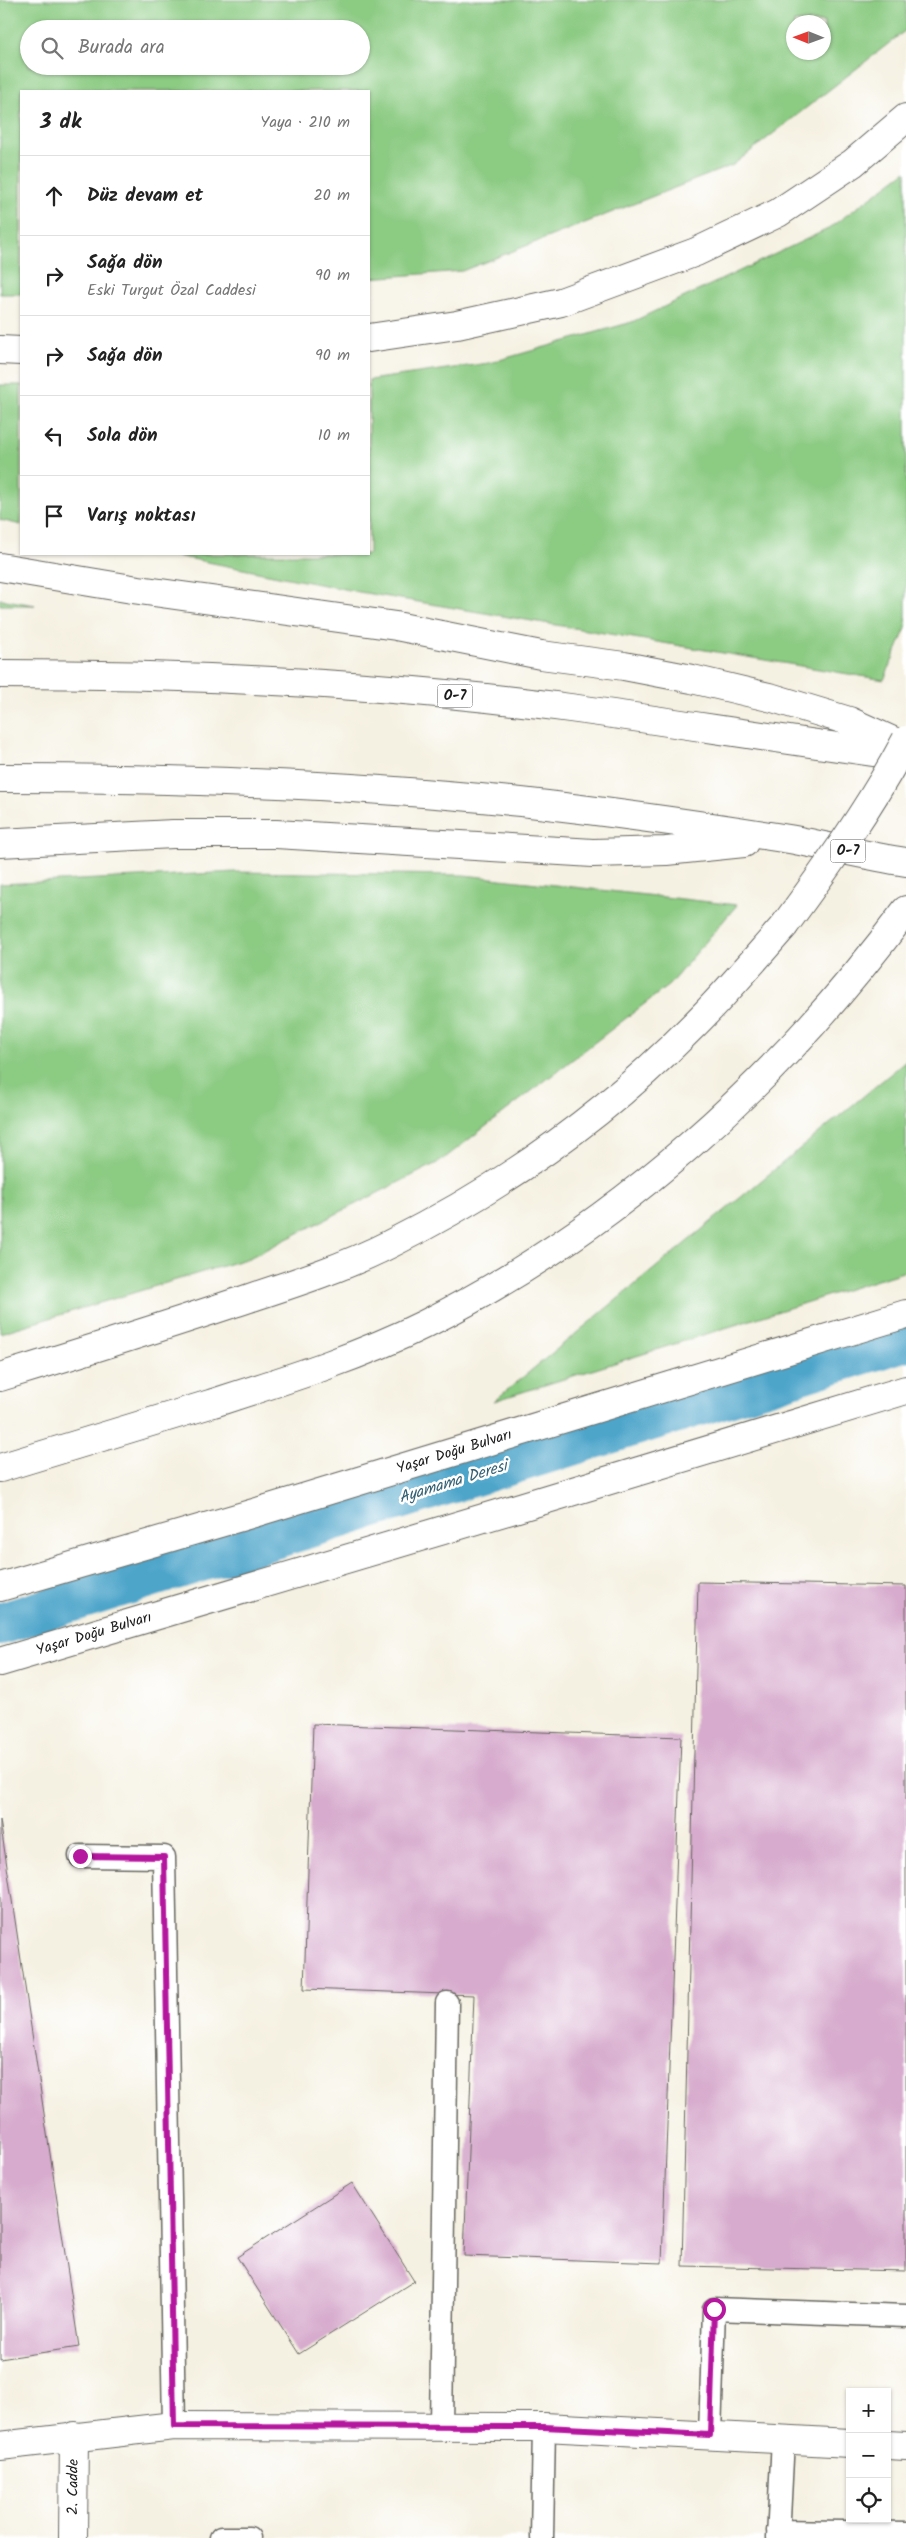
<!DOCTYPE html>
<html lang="tr">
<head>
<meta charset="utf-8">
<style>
	:root { --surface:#fff; --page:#f6f6f6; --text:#222; --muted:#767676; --line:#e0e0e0 }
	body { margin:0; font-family:Kalam,sans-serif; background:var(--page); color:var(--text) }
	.controls { position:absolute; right:15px; bottom:15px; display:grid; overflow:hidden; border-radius:0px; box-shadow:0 1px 4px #0004 }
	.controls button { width:45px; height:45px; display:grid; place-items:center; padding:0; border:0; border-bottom:1px solid var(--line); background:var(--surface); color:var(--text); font:25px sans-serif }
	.compass { position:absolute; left:786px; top:15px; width:45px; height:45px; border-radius:50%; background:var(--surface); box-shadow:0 1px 4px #0004; rotate:271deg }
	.stop { position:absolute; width:15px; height:15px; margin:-11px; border:4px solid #b5179e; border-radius:50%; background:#fff }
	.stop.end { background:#b5179e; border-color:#fff; box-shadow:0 1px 5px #0008 }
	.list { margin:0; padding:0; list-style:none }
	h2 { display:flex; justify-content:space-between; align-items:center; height:65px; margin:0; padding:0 20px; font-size:21px }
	h2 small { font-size:16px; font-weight:400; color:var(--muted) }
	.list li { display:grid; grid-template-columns:32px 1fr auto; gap:15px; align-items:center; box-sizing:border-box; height:80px; padding:0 20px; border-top:1px solid var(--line) }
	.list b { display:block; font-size:19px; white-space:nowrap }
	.list p { margin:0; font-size:16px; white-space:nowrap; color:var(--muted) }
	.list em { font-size:16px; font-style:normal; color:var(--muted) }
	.icon { flex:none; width:28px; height:28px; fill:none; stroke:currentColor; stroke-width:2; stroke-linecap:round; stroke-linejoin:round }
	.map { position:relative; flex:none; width:906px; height:2538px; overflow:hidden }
	.search { position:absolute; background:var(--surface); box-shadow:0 1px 4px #0004; left:20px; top:20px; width:350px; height:55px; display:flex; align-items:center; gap:12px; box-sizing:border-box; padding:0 18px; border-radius:28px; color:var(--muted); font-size:19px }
	.panel { position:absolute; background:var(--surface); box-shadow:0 1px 4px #0004; left:20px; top:90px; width:350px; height:465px; border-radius:0px }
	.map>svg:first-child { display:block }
	.green { fill:#8bcb82; stroke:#54744f; fill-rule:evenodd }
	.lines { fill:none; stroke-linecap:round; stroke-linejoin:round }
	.canal { stroke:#4da5ca; stroke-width:42 }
	.building { fill:#d7abcd }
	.lane-casing { stroke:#686761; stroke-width:25 }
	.street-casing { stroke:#686761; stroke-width:30 }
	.primary-casing { stroke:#686761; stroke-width:30 }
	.highway-casing { stroke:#686761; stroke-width:30 }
	.lane { stroke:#fff; stroke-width:22 }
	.street { stroke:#fff; stroke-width:28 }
	.primary { stroke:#fff; stroke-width:28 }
	.highway { stroke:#fff; stroke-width:28 }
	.highway-bridge-casing { stroke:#686761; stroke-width:30; stroke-linecap:butt }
	.highway-bridge { stroke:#fff; stroke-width:28 }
	.route { stroke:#b5179e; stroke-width:6 }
	.labels { text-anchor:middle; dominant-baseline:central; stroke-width:5; stroke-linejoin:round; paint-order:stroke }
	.shield { fill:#fff; stroke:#606060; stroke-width:1 }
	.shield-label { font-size:14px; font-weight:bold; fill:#1c1c1c }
	.street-label { font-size:15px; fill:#1c1c1c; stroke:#fff }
	.water-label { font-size:16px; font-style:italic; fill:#346073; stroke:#fff }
</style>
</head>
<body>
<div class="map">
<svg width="906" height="2538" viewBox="0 0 906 2538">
	<rect width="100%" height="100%" fill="#fff"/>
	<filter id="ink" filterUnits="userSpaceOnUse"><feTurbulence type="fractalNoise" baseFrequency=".02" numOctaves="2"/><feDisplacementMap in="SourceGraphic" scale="10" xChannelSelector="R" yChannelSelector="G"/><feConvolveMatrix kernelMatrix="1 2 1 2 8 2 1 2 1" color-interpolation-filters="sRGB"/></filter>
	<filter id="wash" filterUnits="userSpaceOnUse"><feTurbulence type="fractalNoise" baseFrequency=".0096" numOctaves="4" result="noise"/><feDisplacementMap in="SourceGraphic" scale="20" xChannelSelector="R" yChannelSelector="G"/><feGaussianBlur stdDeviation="1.12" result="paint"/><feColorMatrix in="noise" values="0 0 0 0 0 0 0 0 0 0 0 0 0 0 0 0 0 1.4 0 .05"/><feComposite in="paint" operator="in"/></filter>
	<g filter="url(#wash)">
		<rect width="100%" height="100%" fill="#f5f1e2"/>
		<path class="green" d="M0 0H906V30L733 165 462 271 369 278V91H21V294H0ZM794 22H824V52H794ZM29 29H361V66H29Z
			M906 171V628L884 680 359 592 167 554H369V380L489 363 632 322 828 229Z
			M0 385H21V525L0 520Z
			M0 599 35 605H0Z
			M235 872 464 875 737 905 669 985 441 1161 249 1258 0 1333V884Z
			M906 1061V1271L494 1401Z"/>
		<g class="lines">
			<path class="canal" d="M0 1624 906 1340"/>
		</g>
		<g id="blocks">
			<path class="building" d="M698 1582 906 1586V2271L682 2266Z
				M313 1724 681 1737 662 2263 464 2256 474 1995 304 1989Z
				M0 1820 79 2347 0 2359Z
				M352 2183 414 2281 299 2354 237 2257Z"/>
		</g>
	</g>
	<g filter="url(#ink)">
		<use href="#blocks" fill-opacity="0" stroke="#686761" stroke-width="1"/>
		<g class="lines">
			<g class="lane-casing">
				<path id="lane" d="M80 1856 164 1857 174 2426
					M441 2426 447 2003
					M710 2435 714 2309 906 2316
					M778 2531 906 2533
					M221 2538H249
					M542 2538 544 2427
					M778 2538 783 2439"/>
			</g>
			<g class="street-casing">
				<g id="street">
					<path d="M887 2445 906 2446"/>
					<path d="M0 2446 174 2426 544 2427 850 2443"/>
					<path id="s1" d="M73 2538 74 2436"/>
				</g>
			</g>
			<g class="primary-casing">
				<g id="primary">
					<path id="s2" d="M0 1587 254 1513 906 1314"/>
					<path id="s3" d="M0 1662 514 1509 906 1390"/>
				</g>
			</g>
			<g class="highway-casing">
				<path id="highway" d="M369 338 457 325 561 302 696 252 778 213 853 163 906 118
					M0 350 21 351
					M0 567 132 589 396 626 541 655 624 666 692 679 773 698 849 721 906 747
					M0 674C190 674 381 683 570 708 681 723 793 742 905 756
					M0 778C174 778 348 784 521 802 611 812 701 825 789 839 828 846 867 856 906 862
					M0 843 173 834H276L593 853 666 851 744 843
					M0 1377C79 1353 156 1329 234 1303 286 1286 341 1269 390 1244 500 1189 604 1116 690 1029 723 997 753 961 784 926
					M0 1468C70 1447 140 1425 210 1404 282 1381 357 1358 425 1324 617 1228 779 1081 906 910"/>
			</g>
			<use href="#lane" class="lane"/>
			<use href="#street" class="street"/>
			<use href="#primary" class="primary"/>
			<use href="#highway" class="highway"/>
			<g class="highway-bridge-casing">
				<path id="highway-bridge" d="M784 926C828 866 871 806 906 740"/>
			</g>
			<use href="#highway-bridge" class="highway-bridge"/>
		</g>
	</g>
	<g class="lines" filter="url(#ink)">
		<path class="route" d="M80 1856 164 1857 174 2426 544 2427 710 2435 714 2309"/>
	</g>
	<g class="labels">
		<g class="shield">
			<rect x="437.5" y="684.5" width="35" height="23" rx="4"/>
			<rect x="830.5" y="839.5" width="35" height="23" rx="4"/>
		</g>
		<g class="shield-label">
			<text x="455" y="696">O-7</text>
			<text x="848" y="851">O-7</text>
		</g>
		<g class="street-label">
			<text stroke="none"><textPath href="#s2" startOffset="474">Yaşar Doğu Bulvarı</textPath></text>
			<text stroke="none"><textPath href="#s3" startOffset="98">Yaşar Doğu Bulvarı</textPath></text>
			<text stroke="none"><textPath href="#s1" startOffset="51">2. Cadde</textPath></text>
		</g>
		<g class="water-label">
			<text transform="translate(453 1482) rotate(-17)">Ayamama Deresi</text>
		</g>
	</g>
</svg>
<div class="controls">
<button>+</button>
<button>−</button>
<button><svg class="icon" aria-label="locate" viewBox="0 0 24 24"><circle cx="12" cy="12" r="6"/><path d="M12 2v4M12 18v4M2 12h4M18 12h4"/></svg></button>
</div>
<svg class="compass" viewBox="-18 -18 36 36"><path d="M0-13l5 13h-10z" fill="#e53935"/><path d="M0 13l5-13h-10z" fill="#767676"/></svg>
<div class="stop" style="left:714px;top:2309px"></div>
<div class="stop end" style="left:80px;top:1856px"></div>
<div class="search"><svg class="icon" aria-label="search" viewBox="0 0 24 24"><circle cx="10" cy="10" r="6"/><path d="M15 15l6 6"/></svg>Burada ara</div>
<section class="panel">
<h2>3 dk<small>Yaya · 210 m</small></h2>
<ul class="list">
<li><svg class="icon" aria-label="ahead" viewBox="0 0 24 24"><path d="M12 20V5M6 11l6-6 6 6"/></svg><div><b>Düz devam et</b></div><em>20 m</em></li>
<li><svg class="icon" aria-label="right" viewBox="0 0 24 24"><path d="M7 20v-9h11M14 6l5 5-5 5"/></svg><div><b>Sağa dön</b><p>Eski Turgut Özal Caddesi</p></div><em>90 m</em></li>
<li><svg class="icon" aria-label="right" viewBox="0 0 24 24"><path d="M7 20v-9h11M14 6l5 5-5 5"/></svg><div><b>Sağa dön</b></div><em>90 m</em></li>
<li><svg class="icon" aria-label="left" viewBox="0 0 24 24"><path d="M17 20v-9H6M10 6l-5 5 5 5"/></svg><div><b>Sola dön</b></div><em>10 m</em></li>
<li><svg class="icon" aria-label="arrive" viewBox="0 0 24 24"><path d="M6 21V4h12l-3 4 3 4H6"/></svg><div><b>Varış noktası</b></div></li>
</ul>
</section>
</div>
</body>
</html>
